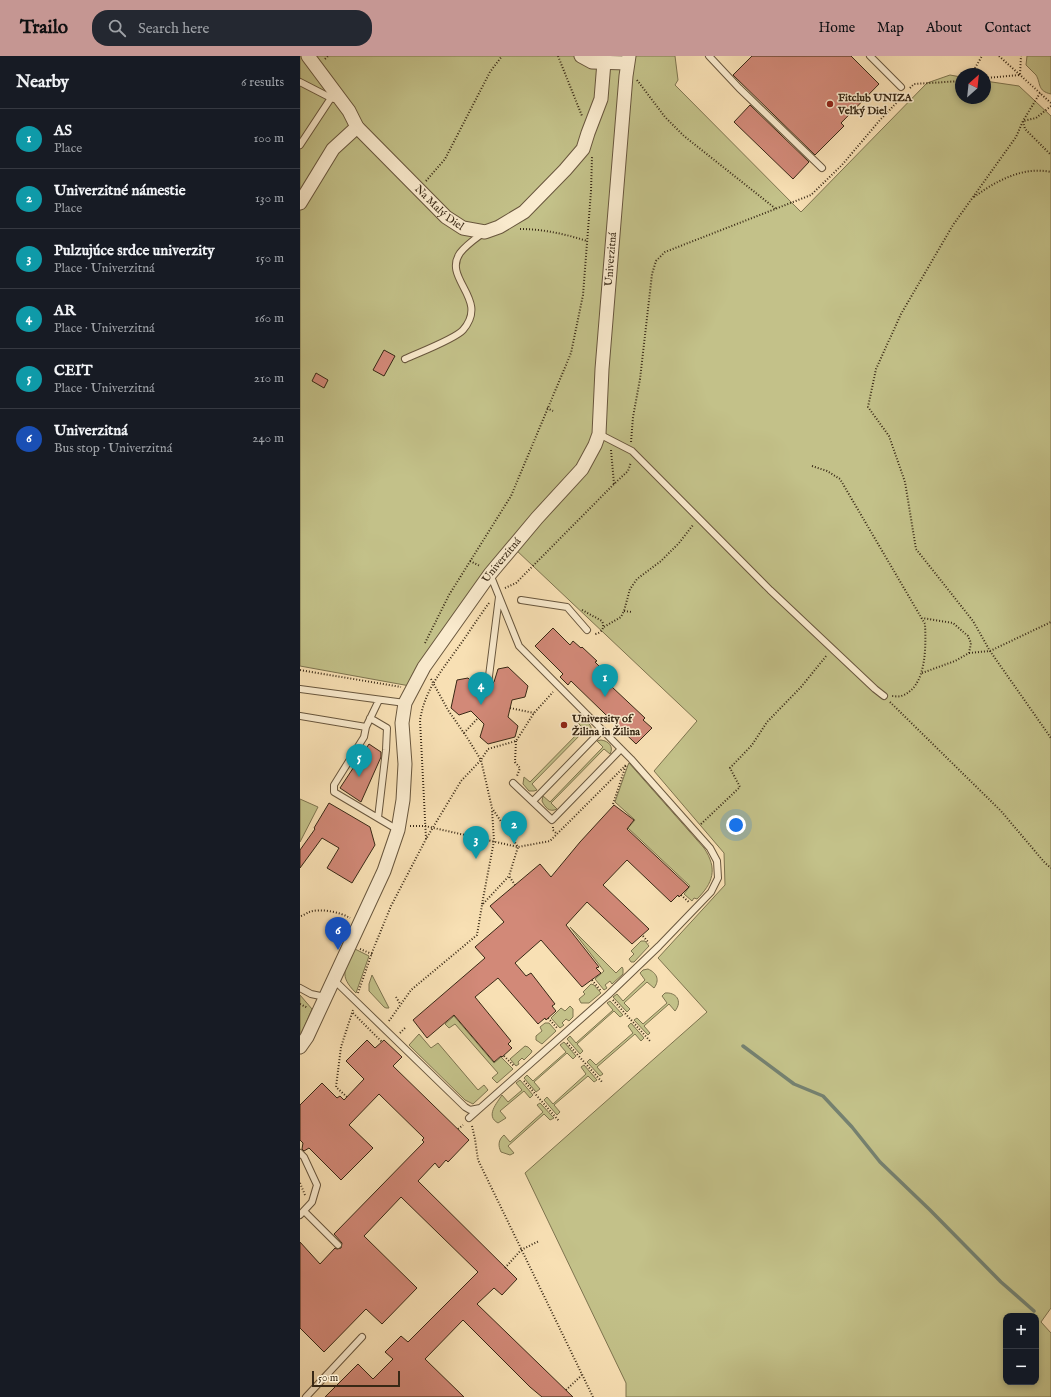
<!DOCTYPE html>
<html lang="en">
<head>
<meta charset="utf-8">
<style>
	:root { --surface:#171b24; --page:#242831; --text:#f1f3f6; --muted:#9ea1a6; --line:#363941; --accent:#c59692 }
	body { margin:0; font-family:"IM FELL English",serif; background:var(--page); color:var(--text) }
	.controls { position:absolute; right:12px; bottom:12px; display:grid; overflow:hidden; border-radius:8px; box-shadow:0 2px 6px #0003 }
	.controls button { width:36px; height:36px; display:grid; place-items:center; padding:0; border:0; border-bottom:1px solid var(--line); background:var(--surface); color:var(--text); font:20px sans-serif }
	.compass { position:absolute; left:655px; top:12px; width:36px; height:36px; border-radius:50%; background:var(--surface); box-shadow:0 2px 6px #0003; rotate:27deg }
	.scale { position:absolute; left:12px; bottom:10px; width:88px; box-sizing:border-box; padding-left:4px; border:2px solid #382815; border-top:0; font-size:11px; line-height:14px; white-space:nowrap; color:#382815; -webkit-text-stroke:3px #faebce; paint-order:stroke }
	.you { position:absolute; left:436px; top:769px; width:14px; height:14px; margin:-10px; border:3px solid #fff; border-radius:50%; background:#1a73e8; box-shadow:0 0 0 6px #1a73e833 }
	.badge { display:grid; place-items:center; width:26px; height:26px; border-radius:50%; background:var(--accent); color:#fff; font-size:13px; font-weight:700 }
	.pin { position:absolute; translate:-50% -33px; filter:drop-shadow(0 1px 2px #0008) }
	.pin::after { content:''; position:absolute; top:21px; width:14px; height:12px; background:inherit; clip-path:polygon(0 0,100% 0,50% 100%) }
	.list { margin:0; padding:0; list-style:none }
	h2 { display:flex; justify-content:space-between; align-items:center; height:52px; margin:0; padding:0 16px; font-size:17px }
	h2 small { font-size:13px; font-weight:400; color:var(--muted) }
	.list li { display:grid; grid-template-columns:26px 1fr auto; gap:12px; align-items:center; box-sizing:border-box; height:60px; padding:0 16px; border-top:1px solid var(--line) }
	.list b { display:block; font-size:15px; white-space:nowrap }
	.list p { margin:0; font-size:13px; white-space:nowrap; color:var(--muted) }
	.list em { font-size:13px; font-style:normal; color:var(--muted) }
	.icon { flex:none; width:22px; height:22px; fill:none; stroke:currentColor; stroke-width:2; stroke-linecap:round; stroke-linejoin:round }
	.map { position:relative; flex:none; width:751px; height:1341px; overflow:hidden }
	header { display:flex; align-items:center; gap:24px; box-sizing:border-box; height:56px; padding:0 20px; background:var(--accent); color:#111 }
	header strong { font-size:19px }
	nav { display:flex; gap:22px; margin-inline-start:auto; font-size:14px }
	.search { width:280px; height:36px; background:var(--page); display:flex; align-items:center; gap:10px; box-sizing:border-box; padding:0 14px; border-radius:16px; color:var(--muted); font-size:15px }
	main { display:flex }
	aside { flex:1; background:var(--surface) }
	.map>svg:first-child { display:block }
	.green { fill:#c3c189; stroke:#7e744f; fill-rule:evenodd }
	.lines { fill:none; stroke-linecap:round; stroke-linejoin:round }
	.stream { stroke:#758170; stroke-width:3.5 }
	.building { fill:#d28978; stroke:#382815 }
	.lane-casing { stroke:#68563d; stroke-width:8 }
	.street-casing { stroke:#68563d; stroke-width:15 }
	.path { stroke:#382815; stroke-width:2; stroke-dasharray:1 2; stroke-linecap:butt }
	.lane { stroke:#faebce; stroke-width:6 }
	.street { stroke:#faebce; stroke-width:13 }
	.poi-dot { fill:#8f2418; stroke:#faebce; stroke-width:1.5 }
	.labels { text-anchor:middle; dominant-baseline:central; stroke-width:3; stroke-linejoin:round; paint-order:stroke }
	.poi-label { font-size:11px; font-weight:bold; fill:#382815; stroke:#faebce; text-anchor:start }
	.street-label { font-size:11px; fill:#382815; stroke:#faebce }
</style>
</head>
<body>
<header>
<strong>Trailo</strong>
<div class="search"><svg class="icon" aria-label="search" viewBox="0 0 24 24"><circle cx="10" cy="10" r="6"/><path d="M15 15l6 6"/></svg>Search here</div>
<nav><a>Home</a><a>Map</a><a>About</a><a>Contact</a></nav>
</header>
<main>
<aside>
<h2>Nearby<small>6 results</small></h2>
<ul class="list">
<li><span class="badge" style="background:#0f9aa8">1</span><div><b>AS</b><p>Place</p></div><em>100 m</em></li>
<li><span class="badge" style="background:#0f9aa8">2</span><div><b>Univerzitné námestie</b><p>Place</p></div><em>130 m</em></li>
<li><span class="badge" style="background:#0f9aa8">3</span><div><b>Pulzujúce srdce univerzity</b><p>Place · Univerzitná</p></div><em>150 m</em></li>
<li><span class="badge" style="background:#0f9aa8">4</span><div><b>AR</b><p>Place · Univerzitná</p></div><em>160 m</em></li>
<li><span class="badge" style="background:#0f9aa8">5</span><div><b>CEIT</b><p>Place · Univerzitná</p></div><em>210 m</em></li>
<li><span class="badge" style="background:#1a4fb4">6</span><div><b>Univerzitná</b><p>Bus stop · Univerzitná</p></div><em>240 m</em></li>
</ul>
</aside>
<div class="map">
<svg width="751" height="1341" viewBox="0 0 751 1341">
	<rect width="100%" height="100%" fill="#f8e0b4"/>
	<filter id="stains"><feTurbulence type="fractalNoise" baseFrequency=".005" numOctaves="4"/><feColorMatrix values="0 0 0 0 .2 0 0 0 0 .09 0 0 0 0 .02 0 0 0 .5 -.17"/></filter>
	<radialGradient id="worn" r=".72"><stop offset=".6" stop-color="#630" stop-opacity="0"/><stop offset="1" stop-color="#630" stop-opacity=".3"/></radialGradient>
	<path class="green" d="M0 0H375L378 24 375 29 501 156 627 27 650 19 661 21V42H685V25L719 30 751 60V1252L741 1266 751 1277V1341H326V1327L225 1117 407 956 358 902 425 829 424 797 354 715 397 665 215 493 110 630 0 610ZM706 1260H736V1326H706Z
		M727 0H751V38C737 35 741 27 736 19 733 16 729 12 726 9Z
		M281 665C289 665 294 671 290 679L285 674 232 728 237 734 234 735H229L223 728 224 721 230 726 283 672 278 667Z
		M301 684C309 685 314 691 310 698L304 693 251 747 257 753C249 757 245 751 242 745L243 740 250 746 303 691 297 685Z
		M329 707 404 792C418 813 413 827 397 843L394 842 392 845 384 838 390 830 328 772 335 764 315 746 328 709Z
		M0 743 18 751 0 786Z
		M270 871 316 917 322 911 323 913V918L312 928 310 925 305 929 307 932 304 934 295 923 304 915Z
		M341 885H345L349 890 334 906H331L329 903 334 898 331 895Z
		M55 893 69 900 56 937C38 919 45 913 55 893Z
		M348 913C357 917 360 924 354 932L347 926 324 947 330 953 327 956 313 941 317 938 323 945 345 924 340 917 343 914Z
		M72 919 89 952H86L84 951 69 935V928Z
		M291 928 294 929 301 937 289 947H281L279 943 285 938 283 936Z
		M365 937C376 936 383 945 375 955L369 948 344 970 350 977 348 979 334 964 337 962 343 968 367 947 362 940Z
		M0 939 12 953 0 981Z
		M310 945 323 959 320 961 314 955 277 988 283 995 280 998 267 983 270 980 276 987 313 954 307 947Z
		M270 950 273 953V961L269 965 266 963 262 967 264 969 260 972 251 962 261 952 265 955Z
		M154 960 194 1007 201 1001 213 1013 197 1027 192 1022 198 1017 155 968 149 972 145 968Z
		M245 967H249L256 975 242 988 236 984V980L242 975 240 971Z
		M331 967 344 982 341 985 335 978 297 1011 303 1018 300 1020 287 1006 290 1003 296 1009 333 977 328 970Z
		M119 978 131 992 138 987 178 1034 184 1029 188 1034 173 1048 165 1044 109 989Z
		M264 986 276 1000 273 1003 267 997 234 1026 240 1033 236 1036 224 1022 227 1019 233 1025 266 996 260 989Z
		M225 990 228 991 232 995 231 997 224 1004 222 1002 218 1006 219 1008 216 1010 210 1003Z
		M284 1009 297 1024 294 1026 288 1020 254 1049 260 1056 257 1059 244 1044 247 1041 253 1048 286 1018 281 1011Z
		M220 1024 233 1039 230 1042 224 1035 200 1055 206 1062 198 1067C185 1060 197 1047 202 1039L208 1046 222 1034 216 1027Z
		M240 1047 254 1062 250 1064 244 1058 208 1090 214 1097 210 1099 201 1096C198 1090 198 1084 204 1079L210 1086 243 1056 237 1049Z"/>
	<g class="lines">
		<path class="stream" d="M443 990 494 1028 523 1040 552 1071 580 1106 630 1154 701 1226 734 1255"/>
	</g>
	<path class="building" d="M452 0H551L579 28 541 67 544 70 515 99 433 19Z
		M450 49 509 106 493 123 434 66Z
		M84 294 95 300 84 320 73 314Z
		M16 317 28 324 24 332 12 325Z
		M253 572 270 589 273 585 281 592 282 591 297 605 295 606 300 611 295 615 345 662 343 664 352 672 336 688 271 625 268 629 260 621 263 618 235 590Z
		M208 611 228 630 225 641 212 644 208 661 218 670 215 681 188 688 180 681 184 668 171 655 159 659 151 652 157 624 168 622 177 631 184 629 186 632H189L192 630 193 627 194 626 198 613Z
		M69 688 81 696V701L61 746 40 732Z
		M29 747 70 771 75 789 52 827 27 812 39 792 22 782 0 812V794L15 773 14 772Z
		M314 749 334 764 327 773 389 831 379 841 378 839 371 846 327 804 303 829 349 873 332 888 287 846 266 869 299 911 296 912 301 917 282 931 241 884 215 907 226 920 231 917 255 948 252 950 256 955 246 964 245 962 238 968 198 922 175 941 211 985 208 988 212 992 202 1001 201 1000 194 1006 154 959 127 982 113 964 185 902 175 891 204 866 190 850 240 808 251 821 280 786Z
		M67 984 75 992 84 984 102 1001 93 1010 169 1084 148 1106 146 1104 139 1112 135 1107 118 1125 217 1223 202 1239 194 1232 177 1248 273 1341H242L230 1331 163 1264 125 1303 164 1341H25L58 1308 73 1323 93 1303 85 1296 101 1280 108 1286 178 1216 101 1141 64 1180 117 1232 82 1268 66 1253 24 1296 0 1272V1186L20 1208 35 1192 37 1193 41 1192 42 1187 34 1178 124 1086 122 1084 124 1082 79 1038 49 1069 73 1092 41 1124 9 1092 4 1095 2 1093 3 1087 0 1084V1049L22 1027 37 1042 40 1040 44 1044 64 1023 46 1005Z"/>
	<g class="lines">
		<g class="lane-casing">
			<path id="lane" d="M409 0 439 32 522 112
				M570 0 601 31
				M0 26 31 42 34 43
				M0 89 31 42
				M105 303C118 297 155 283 163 274 190 243 142 223 160 197 166 189 175 183 183 177
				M299 378 332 395 470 534 575 633 584 640
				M221 544 267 551 287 574
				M188 628 199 541
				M0 633 105 647
				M79 644 66 671 64 681 34 729V736L98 774
				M0 660 66 671
				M70 662 87 672 86 694 78 762
				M213 727 252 764 321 693
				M233 745 302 674
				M33 923 165 1051 170 1054 180 1052
				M0 932 11 938 25 941
				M169 1062 308 939 359 890 411 836 418 822 417 805 410 792 331 703 219 590 190 518
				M0 1097 4 1101 17 1129 12 1146 0 1159
				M4 1155 38 1189
				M6 1341 62 1281"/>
		</g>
		<g class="street-casing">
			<g id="street">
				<path id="s1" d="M8 0 49 55 57 71 146 161 163 172 185 176 199 171 224 156 265 114 283 93 288 77 301 43 304 6"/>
				<path d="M281 0 292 6 327 7"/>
				<path d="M0 147 33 93 57 71"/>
				<path id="s2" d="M0 991 7 981 84 815 98 774 103 744 105 708 102 667 105 647 124 611 190 518 237 462 282 413 295 389 299 378 302 313 326 20 329 0"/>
			</g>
		</g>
		<path class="path" d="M258 0 282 60
			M699 0 751 47
			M25 3 28 0
			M668 18 675 12 682 0
			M685 22 720 19 721 0
			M337 24 365 61 384 80 476 153
			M610 32 614 28 661 25
			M740 37 723 65 725 73 751 99
			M751 50 736 62 723 65 716 81 653 169 601 258 576 313 568 351 589 380 605 426 616 493 673 565 690 595 751 682
			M126 125 145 103 190 16 202 0
			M674 141C696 125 723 110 751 116
			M220 173C243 173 265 178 287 185
			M247 352 253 355
			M331 386 333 361 340 323 352 218 356 205 365 196 511 139 542 109 580 64 603 40
			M311 394 314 428
			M512 410 527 415 540 423 625 568C626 590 627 632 601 640 598 641 594 640 591 640
			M170 505 180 510
			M205 532 216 527 314 428 328 415 331 406
			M189 547C178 562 168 578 157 593 140 617 125 634 120 664L126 783 161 725 181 704 188 693 216 685 234 657 253 636
			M282 554 302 565C305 571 302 577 295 578
			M324 555 332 556
			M304 571 321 561 324 555 330 533 337 523 361 505 379 487 393 469
			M125 587 149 539 211 440 271 297 283 239 291 135 292 101
			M669 597 690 595 751 566
			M0 614 101 631
			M622 617 655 605 669 597 671 587 668 580 653 567 622 562
			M131 623 148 654 168 683 181 704 192 752 218 791 250 785 326 709
			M590 646 701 755 745 807 751 812
			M210 652 234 657
			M164 677 178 662
			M216 685 215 706 220 712 217 720
			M313 748 326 709
			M401 768 440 731 430 712 452 689 467 666 501 631 527 599
			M110 770H125L218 791 209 820
			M253 771V774L257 778
			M381 839 390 847
			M182 848 194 785 192 754
			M1 860C4 859 7 857 9 856 21 852 40 856 50 862
			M343 880 349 887
			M60 893 72 898
			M292 924 301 935
			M58 937 73 894 91 850 126 783
			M96 941 100 948
			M313 944 350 985
			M0 948 8 952
			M53 957 82 986
			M248 962 258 973
			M89 965 111 934 177 879 182 849 209 820 215 829
			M100 977 106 971
			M267 987 302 1026
			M204 1000 214 1010
			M224 1025 259 1065
			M47 1041 36 1031 41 991 53 954
			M172 1070 175 1083 178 1104 293 1341
			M158 1073 163 1069
			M0 1127 5 1139
			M205 1212 221 1194 239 1185
			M266 1334 282 1319"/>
		<use href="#lane" class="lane"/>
		<use href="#street" class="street"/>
	</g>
	<g class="poi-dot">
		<circle cx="530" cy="48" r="4"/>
		<circle cx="264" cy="669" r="4"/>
	</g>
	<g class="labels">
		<g class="poi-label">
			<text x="538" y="42">Fitclub UNIZA<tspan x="538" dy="13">Veľký Diel</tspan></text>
			<text x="272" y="663">University of<tspan x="272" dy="13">Žilina in Žilina</tspan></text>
		</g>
		<g class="street-label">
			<text stroke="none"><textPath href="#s1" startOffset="202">Na Malý Diel</textPath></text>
			<text stroke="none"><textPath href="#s2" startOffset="875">Univerzitná</textPath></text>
			<text stroke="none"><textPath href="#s2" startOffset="539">Univerzitná</textPath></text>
		</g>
	</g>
	<rect width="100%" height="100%" filter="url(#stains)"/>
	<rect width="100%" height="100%" fill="url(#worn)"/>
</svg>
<div class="controls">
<button>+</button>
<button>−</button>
</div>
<svg class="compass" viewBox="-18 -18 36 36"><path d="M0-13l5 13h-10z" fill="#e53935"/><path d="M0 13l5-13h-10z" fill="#9ea1a6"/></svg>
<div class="scale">50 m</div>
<div class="you"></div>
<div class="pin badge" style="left:305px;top:641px;background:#0f9aa8">1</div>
<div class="pin badge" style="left:214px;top:788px;background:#0f9aa8">2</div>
<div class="pin badge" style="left:176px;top:803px;background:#0f9aa8">3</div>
<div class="pin badge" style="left:181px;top:649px;background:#0f9aa8">4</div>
<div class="pin badge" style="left:59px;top:721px;background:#0f9aa8">5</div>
<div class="pin badge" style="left:38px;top:894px;background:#1a4fb4">6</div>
</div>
</main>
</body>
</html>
